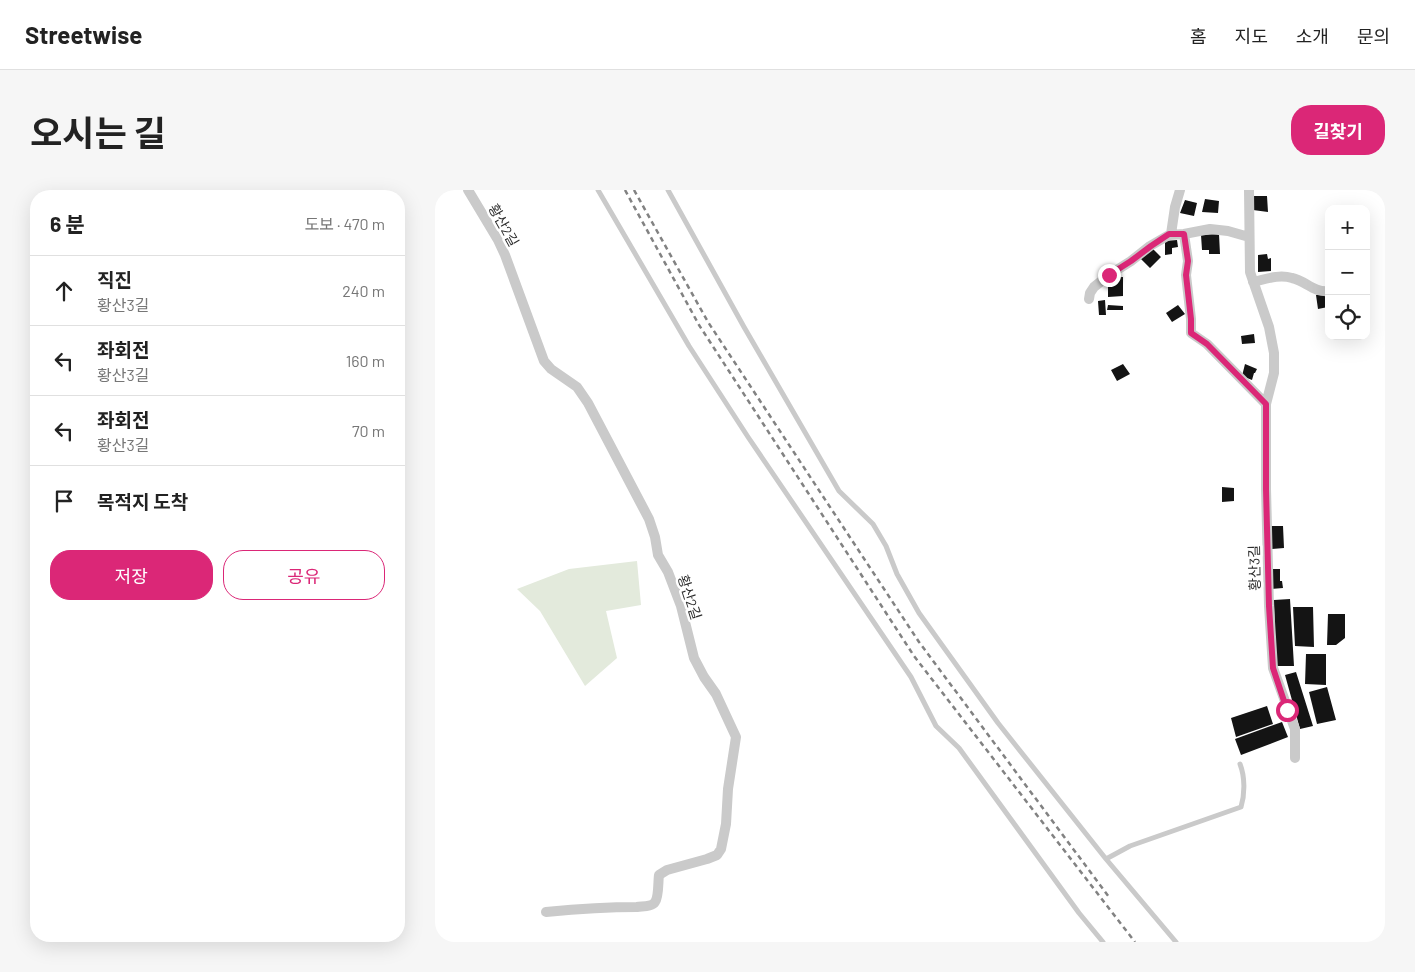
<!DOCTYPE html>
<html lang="ko">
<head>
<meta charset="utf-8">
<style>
	:root { --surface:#fff; --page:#f6f6f6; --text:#222; --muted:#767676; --line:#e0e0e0; --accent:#db2777 }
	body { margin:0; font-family:Barlow,"Noto Sans KR",sans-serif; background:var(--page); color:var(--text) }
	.controls { position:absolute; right:15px; top:15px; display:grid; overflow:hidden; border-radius:10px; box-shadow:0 5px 20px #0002 }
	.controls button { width:45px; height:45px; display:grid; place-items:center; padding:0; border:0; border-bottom:1px solid var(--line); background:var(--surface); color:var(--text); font:25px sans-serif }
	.stop { position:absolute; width:15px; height:15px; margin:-11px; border:4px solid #db2777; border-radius:50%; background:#fff }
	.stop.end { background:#db2777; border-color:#fff; box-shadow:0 1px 5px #0008 }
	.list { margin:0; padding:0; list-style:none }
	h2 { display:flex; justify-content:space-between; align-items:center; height:65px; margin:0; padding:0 20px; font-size:21px }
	h2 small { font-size:16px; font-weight:400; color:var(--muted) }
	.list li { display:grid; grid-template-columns:32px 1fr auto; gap:15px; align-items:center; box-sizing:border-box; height:70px; padding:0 20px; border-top:1px solid var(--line) }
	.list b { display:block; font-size:19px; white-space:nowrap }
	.list p { margin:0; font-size:16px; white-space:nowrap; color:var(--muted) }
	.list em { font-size:16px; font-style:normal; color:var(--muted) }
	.actions { display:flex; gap:10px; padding:15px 20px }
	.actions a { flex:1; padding:11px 0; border:1px solid var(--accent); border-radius:20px; text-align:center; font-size:18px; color:var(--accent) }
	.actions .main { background:var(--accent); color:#fff }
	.icon { flex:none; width:28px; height:28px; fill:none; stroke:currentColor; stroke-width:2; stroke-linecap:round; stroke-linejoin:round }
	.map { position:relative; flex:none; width:950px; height:752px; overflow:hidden; border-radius:20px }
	header { display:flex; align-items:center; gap:30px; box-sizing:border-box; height:70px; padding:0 25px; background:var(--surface); border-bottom:1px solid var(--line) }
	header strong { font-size:24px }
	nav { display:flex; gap:28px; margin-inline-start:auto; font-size:18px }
	.intro { display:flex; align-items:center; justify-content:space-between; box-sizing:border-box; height:120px; padding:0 30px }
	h1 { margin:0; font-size:35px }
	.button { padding:12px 22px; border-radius:20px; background:var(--accent); color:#fff; font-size:18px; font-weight:700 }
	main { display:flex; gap:30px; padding:0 30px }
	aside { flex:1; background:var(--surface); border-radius:20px; box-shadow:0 5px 20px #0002 }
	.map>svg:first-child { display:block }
	.green { fill:#e3eadc }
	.building { fill:#141414 }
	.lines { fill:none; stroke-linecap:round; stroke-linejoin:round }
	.lane { stroke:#cacaca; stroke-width:5 }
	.street { stroke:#cacaca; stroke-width:10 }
	.rail { stroke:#828282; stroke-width:2.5; stroke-dasharray:5 4; stroke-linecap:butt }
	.route { stroke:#db2777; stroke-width:6 }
	.labels { text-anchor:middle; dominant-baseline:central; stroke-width:5; stroke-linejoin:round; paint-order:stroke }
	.street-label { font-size:14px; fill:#2d2d2d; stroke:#fff }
</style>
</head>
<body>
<header>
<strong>Streetwise</strong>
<nav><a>홈</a><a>지도</a><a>소개</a><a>문의</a></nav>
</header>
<div class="intro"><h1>오시는 길</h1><a class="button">길찾기</a></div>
<main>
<aside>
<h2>6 분<small>도보 · 470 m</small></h2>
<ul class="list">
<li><svg class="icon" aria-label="ahead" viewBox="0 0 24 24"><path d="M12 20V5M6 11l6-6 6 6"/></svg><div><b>직진</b><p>황산3길</p></div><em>240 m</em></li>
<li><svg class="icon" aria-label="left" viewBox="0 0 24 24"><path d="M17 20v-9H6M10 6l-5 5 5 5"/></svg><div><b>좌회전</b><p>황산3길</p></div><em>160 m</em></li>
<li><svg class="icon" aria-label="left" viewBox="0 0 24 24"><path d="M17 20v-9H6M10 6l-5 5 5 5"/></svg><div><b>좌회전</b><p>황산3길</p></div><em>70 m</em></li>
<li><svg class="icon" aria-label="arrive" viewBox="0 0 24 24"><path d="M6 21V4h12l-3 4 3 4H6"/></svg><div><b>목적지 도착</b></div></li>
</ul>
<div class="actions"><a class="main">저장</a><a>공유</a></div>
</aside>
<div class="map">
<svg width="950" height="752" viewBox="0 0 950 752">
	<rect width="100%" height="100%" fill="#fff"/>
	<path class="green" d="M202 371 206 415 171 421 182 468 150 496 105 421 82 399 134 379Z"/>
	<path class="building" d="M818 6H832L833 22 818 20Z
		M770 9 784 11 783 23 767 22Z
		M750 10 762 13 759 26 745 23Z
		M784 44 785 64H774V60H767L766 45Z
		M742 50 743 57 737 58V64L730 65V51Z
		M717 58 726 67 715 78 705 68Z
		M832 64 833 69 836 68V81L823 82V65Z
		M688 87V106L673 107V88Z
		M892 103 893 117 883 119 881 105Z
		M670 110 671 125H664L663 111Z
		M673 115 688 116V120H672Z
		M743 115 750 124 737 132 731 123Z
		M819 144 820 153 807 154 806 146Z
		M688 174 695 184 682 191 676 180Z
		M810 174 822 179 820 183H819L817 190 807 186Z
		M787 297 799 298V311L787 312Z
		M835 336H848L849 358 837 359Z
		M835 379H845V391H847L848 398 836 399Z
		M855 409 859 476H841L839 410Z
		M858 417H878L879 457 860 456Z
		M893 424H910V448L901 455H892Z
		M871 464H891V495L870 494Z
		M861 482 878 536 865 539 850 485Z
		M892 497 901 530 882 534 874 502Z
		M832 516 838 534 801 547 796 528Z
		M847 532 853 547 806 565 800 549Z"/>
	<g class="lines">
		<path class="lane" d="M163 0 254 156 313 247 476 487 501 536 524 558 644 723 668 752
			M233 0 309 137 404 301 438 334 451 356 462 384 484 423 563 533 671 669 695 656 806 617C810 604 810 587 805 574
			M671 669 741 752"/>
		<path class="street" d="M33 0 63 50 70 65 109 171 116 179 142 197 153 213 214 329 220 347 223 365 233 382 246 416 259 468 269 487 281 504 301 547 293 599 291 634 286 659 282 665 272 669 232 680 224 685C223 691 224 707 220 712 217 717 207 716 202 717 172 717 142 719 111 722
			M814 0 815 82 834 137 839 163V183L831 214V299L834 416 838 478 860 539V568
			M736 44 740 17 745 0
			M749 44 753 71 751 85 756 129V143L772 154 831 214
			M818 92C831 89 844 84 857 88 871 91 879 103 894 101
			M654 109 655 103 659 97 674 85 696 71 715 56 734 45 749 44 775 39 793 41 814 47"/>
		<path class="rail" d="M190 0 264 135 479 466 700 752
			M199 0 273 132 484 452 674 707"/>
	</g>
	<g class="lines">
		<path class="route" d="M674 85 696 71 716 56 734 44H749L753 71 751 85 756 129V143L772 154 831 214V299L834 416 838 478 852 520"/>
	</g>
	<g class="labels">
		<g class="street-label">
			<text transform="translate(69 35) rotate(61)">황산2길</text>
			<text transform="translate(819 378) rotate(-91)">황산3길</text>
			<text transform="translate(255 407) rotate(72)">황산2길</text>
		</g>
	</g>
</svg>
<div class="controls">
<button>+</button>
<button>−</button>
<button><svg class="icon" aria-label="locate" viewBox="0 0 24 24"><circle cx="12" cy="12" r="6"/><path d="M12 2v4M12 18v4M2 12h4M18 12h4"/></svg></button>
</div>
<div class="stop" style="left:852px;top:520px"></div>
<div class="stop end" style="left:674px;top:85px"></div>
</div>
</main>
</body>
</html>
